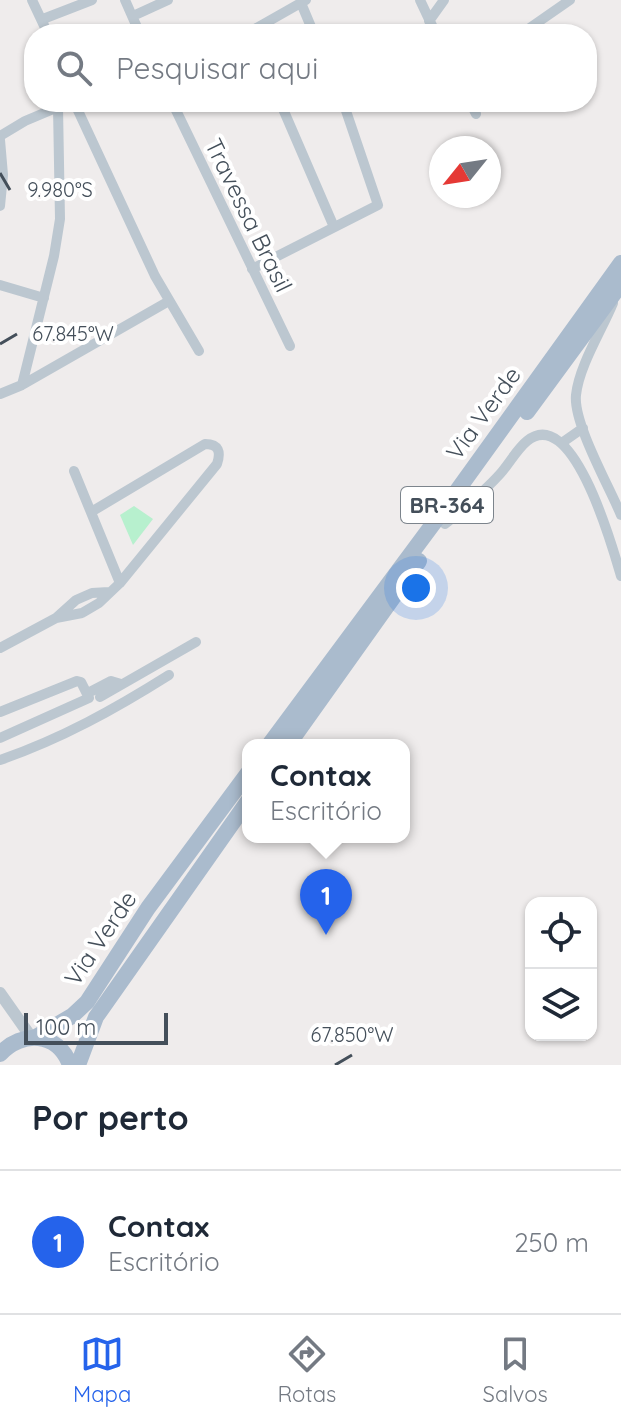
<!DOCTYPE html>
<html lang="pt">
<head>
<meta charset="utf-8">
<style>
	:root { --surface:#fff; --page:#f2f2f3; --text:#1f2937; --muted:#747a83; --line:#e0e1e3; --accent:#2563eb }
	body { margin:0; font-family:Quicksand,sans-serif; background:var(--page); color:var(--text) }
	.controls { position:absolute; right:24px; bottom:24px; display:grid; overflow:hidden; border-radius:16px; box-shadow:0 2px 6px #0004 }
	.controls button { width:72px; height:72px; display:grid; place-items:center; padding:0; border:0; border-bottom:2px solid var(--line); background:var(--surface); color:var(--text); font:40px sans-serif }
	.compass { position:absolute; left:429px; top:136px; width:72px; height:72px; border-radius:50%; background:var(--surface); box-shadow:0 2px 6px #0004; rotate:240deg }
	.scale { position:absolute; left:24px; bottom:20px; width:144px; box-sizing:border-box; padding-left:8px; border:4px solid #444f5a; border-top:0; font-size:22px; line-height:28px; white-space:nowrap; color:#444f5a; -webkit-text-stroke:6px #fff; paint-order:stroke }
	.you { position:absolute; left:416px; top:588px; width:28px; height:28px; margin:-20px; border:6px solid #fff; border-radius:50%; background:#1a73e8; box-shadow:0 0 0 12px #1a73e833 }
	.badge { display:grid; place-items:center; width:52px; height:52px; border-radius:50%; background:var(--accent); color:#fff; font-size:26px; font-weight:700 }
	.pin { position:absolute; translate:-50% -66px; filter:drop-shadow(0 2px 4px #0008) }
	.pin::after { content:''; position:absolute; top:42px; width:28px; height:24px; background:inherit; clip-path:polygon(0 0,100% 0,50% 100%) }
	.popup { position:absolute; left:242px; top:739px; width:168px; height:104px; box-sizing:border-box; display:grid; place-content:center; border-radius:16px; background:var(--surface); filter:drop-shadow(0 2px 6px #0005); font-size:26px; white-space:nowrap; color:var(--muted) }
	.popup b { font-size:30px; color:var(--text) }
	.popup::after { content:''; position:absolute; left:50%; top:100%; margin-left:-16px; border:16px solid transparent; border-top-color:var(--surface) }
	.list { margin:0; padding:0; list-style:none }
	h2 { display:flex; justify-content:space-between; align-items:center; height:104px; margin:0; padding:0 32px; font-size:34px }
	h2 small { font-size:26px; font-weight:400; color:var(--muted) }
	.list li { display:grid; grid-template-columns:52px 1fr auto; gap:24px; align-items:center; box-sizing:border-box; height:144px; padding:0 32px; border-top:2px solid var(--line) }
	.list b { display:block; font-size:30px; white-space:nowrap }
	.list p { margin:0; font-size:26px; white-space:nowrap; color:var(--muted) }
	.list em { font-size:26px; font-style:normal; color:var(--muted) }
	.icon { flex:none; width:44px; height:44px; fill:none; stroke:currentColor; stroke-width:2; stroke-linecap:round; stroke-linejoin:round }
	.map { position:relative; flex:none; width:621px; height:1065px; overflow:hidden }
	.search { position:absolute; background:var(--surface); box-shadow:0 2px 6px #0004; left:24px; right:24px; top:24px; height:88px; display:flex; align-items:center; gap:20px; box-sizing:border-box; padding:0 28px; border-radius:32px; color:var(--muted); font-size:30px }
	.sheet { height:248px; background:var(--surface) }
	nav { display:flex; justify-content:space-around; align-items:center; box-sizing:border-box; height:112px; border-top:2px solid var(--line); background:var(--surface); font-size:22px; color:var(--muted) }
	nav a { display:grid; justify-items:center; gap:4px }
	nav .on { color:var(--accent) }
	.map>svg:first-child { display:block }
	.green { fill:#b7f0ce }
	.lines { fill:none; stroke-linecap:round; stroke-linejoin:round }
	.minor { stroke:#bcc7d0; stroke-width:10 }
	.tertiary { stroke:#bcc7d0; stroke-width:12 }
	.primary { stroke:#aabbcd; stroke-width:16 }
	.ticks { fill:none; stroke:#444f5a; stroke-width:3 }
	.labels { text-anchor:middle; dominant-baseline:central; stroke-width:8; stroke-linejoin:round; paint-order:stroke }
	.shield { fill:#fff; stroke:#7c848c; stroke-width:2 }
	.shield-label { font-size:22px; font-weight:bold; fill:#444f5a }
	.street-label { font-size:24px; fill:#444f5a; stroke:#fff }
	.ticks-label { font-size:20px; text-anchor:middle; fill:#444f5a; stroke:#fff; stroke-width:8; stroke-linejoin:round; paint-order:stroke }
</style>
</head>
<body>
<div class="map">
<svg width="621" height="1065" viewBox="0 0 621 1065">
	<rect width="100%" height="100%" fill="#efecec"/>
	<path class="green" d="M134 506 153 519 133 545 120 515Z"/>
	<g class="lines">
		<path class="minor" d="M32 0 48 34
			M125 0 140 34
			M420 0 436 34
			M301 3 314 34
			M133 16 168 0
			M43 19 92 0
			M429 21 444 0
			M246 34 306 0
			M521 34 570 0
			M74 102 155 276 199 351
			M172 102 290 346
			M280 102 334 227
			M470 102 476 114
			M0 136 25 121 63 105
			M0 140 3 175 0 206
			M252 269 378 205 343 102
			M0 285 44 298
			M613 303C602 330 579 366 576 395 573 423 609 486 621 515
			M22 385 54 256 60 219 58 107
			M0 394 22 385 169 301
			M563 442 583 428
			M74 471 120 583
			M445 524C464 508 483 493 500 474 509 464 517 449 527 441 573 403 613 549 621 576
			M56 618 82 613 99 603 120 583 217 464C221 452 219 444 205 444L91 512
			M0 648 56 618 76 600 92 593 109 592
			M88 693 111 681 121 684
			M100 697 196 642
			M0 712 77 681 81 682 89 698 0 738
			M0 760C61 739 115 709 169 675"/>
		<path class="tertiary" d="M0 993 31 1037"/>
		<path class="primary" d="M527 412 621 284
			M269 745 436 520 621 263
			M288 745 419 561
			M36 1037 72 1016 87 1002 148 908 248 773
			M0 1054C22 1030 58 1032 70 1065
			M78 1065 96 1017 248 801"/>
	</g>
	<path class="ticks" d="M0 173 10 190M0 344 17 334M335 1065 352 1055"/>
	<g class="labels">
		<rect class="shield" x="401" y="487" width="92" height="36" rx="6"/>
		<g class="shield-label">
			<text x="447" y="505">BR-364</text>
		</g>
		<g class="street-label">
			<text transform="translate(249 215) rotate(64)">Travessa Brasil</text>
			<text transform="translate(483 413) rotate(-54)">Via Verde</text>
			<text transform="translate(100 938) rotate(-56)">Via Verde</text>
		</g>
	</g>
	<g class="ticks-label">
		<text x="60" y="197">9.980°S</text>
		<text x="73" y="341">67.845°W</text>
		<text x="352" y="1042">67.850°W</text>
	</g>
</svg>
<div class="controls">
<button><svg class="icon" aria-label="locate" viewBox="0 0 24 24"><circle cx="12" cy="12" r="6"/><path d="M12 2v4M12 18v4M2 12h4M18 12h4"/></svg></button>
<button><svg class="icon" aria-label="layers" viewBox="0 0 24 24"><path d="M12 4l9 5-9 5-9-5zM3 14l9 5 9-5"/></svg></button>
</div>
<svg class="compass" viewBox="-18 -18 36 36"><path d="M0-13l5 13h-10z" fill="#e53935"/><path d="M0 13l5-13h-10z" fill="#747a83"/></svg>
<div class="scale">100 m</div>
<div class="you"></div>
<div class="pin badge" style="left:326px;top:935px">1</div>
<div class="popup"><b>Contax</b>Escritório</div>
<div class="search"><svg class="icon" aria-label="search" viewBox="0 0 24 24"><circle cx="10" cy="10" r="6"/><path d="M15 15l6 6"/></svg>Pesquisar aqui</div>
</div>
<section class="sheet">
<h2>Por perto<small></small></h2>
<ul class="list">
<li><span class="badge">1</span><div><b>Contax</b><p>Escritório</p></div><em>250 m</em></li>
</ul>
</section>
<nav>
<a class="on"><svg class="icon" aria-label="map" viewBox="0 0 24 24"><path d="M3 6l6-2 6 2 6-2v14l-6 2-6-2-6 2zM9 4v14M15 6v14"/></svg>Mapa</a>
<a><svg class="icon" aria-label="directions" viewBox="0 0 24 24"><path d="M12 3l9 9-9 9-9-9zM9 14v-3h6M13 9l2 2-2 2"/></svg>Rotas</a>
<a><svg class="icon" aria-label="saved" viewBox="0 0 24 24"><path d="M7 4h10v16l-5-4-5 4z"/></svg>Salvos</a>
</nav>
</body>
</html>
